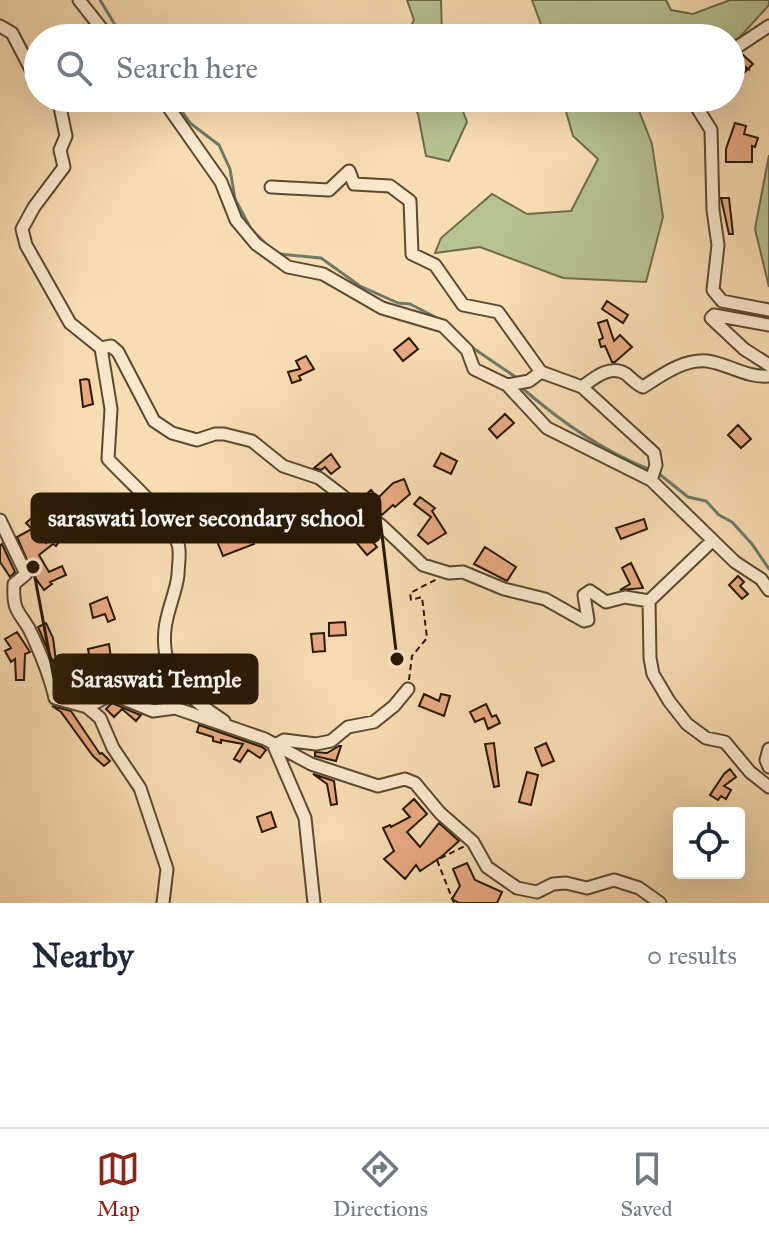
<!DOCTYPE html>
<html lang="en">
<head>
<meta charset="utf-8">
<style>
	:root { --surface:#fff; --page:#f6f6f7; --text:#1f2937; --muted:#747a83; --line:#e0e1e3; --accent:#8f2418 }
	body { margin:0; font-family:"IM FELL Great Primer",serif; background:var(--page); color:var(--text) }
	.controls { position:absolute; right:24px; bottom:24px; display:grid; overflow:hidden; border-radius:8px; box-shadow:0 8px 32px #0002 }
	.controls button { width:72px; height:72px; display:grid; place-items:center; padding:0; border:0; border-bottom:2px solid var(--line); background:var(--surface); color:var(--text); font:40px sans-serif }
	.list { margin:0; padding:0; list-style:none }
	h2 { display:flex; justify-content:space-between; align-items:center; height:104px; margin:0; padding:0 32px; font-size:34px }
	h2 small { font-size:26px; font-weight:400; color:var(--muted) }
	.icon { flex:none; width:44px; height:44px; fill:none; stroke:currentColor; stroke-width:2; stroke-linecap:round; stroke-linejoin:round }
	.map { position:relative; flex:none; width:769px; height:903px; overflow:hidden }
	.search { position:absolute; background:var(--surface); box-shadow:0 8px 32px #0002; left:24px; right:24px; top:24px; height:88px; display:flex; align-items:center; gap:20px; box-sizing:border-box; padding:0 28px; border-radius:44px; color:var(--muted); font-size:30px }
	.sheet { height:224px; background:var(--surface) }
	nav { display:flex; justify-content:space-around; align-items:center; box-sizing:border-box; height:112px; border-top:2px solid var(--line); background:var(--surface); font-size:22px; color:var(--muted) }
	nav a { display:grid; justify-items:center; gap:4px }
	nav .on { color:var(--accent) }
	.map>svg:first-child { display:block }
	.green { fill:#b7c291; stroke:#6e6d4b; stroke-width:2 }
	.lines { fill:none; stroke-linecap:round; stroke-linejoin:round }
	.stream { stroke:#6e7a67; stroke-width:3 }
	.building { fill:#e9aa83; stroke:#261805; stroke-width:2 }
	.minor-casing { stroke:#5a4930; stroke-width:15 }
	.path { stroke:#261805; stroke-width:2; stroke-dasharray:6 4; stroke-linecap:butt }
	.minor { stroke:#fae8cd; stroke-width:11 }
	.leader { fill:none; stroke:#261805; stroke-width:3 }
	.callout-dot { fill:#261805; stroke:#fae8cd; stroke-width:3 }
	.callout { fill:#261805; stroke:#261805; stroke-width:3 }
	.callout-label { font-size:24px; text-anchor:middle; font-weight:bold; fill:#fff }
</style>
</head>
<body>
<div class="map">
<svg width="769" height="903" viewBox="0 0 769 903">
	<rect width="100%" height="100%" fill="#f8dcb2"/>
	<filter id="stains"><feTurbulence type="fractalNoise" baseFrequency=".0025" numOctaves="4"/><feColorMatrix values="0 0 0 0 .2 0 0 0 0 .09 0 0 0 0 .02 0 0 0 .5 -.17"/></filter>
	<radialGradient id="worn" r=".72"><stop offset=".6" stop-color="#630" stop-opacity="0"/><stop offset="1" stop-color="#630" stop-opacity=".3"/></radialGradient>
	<path class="green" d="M407 0H441L442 38H405L414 20Z
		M532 0H666L671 10 693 14 730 0H769V5L739 38 731 41V38H546Z
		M411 98H458L467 122 449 161 426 156 418 114Z
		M559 98H634L652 144 663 217 646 282 563 278 480 247 435 253 441 238 492 194 527 214 571 211 598 159 573 136 563 101Z
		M769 155V287L755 229Z"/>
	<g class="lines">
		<path class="stream" d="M100 0 123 38
			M173 98 190 123 219 145 230 169 235 199 251 229 270 248
			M279 254 321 258 360 286 398 303 410 304 439 319
			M449 325 470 346 517 378
			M522 388C560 421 601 450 648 469
			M658 473 688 497 706 501 719 515 732 522 752 544 769 569"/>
	</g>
	<path class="building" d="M742 54 753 64 738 79 731 78V67L748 69 735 58Z
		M735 123 746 126 744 134 758 138 755 147 752 146V162H726V149Z
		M721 198H729L733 234H729Z
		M607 301 628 315 623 323 602 309Z
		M607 320 614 341 620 335 632 347 615 362H612L605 346 601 347 599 340 603 338 598 323Z
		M409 338 418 349 403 361 394 350Z
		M306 356 314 369 299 376 301 380 292 383 288 372 300 369 296 361Z
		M86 379 89 380 93 404 83 407 80 380Z
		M505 414 514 423 497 438 489 429Z
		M738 425 751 439 741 448 728 435Z
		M441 453 457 461 451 474 434 466Z
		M331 454 340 467 331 474 325 467 321 470 314 468Z
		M404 479 410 494 395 507 393 505 382 515 363 497 371 490 378 498 393 483Z
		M420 497 435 508 432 511 446 533 428 544 418 535 431 517 414 504Z
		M33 517 40 525 36 530 46 543 53 532 62 537 56 546 53 544 39 555 49 572 62 566 66 575 50 582 52 584 44 590 34 576 17 537 32 529 26 523Z
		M644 519 647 529 621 539 616 528Z
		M248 529 254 544 223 556 217 541Z
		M366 534 377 547 367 555 356 542Z
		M2 544 15 572 10 577 0 562V546Z
		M485 547 516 567 507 581 474 564Z
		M631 563 643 588 620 590 630 584 622 568Z
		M738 576 744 582 740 586 748 594 742 599 729 585Z
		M107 597 115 619 108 622 105 614 93 618 90 604Z
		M345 622 346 635 329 636V623Z
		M46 623 53 638 56 661 53 662 38 627Z
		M17 632 30 652 25 654 24 680H16L15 659 11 662 5 651 11 648 5 639Z
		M324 633 325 651 313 652 311 634Z
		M109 644 111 658 104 659 109 683 94 684 88 649Z
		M424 694 439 701 441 694 450 696 444 716 419 706Z
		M112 703 140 715H141L136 721 122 709 114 717 106 709Z
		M486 704 492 717 496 715 500 723 488 729 484 718 475 722 470 712Z
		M52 706 71 711 100 754 102 753 110 761 104 766 93 756 61 712Z
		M199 725 262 747 266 750 260 758 248 750 240 762 234 759 243 744 221 740V743L213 741V737L197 732Z
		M494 743 499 786 494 787 485 744Z
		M546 743 554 761 542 766 535 748Z
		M339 746H341L336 761 315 756V752L327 753Z
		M730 769 736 777 724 786 731 790 726 799 721 796 718 800 710 795 724 774Z
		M527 772 538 775 531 805 519 802Z
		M313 774 334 781 337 804 331 805 327 784Z
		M414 799 427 814 407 832 420 847 439 823 459 841 441 857 420 871 416 865 405 879 384 859 394 851 383 828 390 825 391 827 410 817 403 809Z
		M271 812 276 827 262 832 257 817Z
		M467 863 475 880 502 892 497 903H459L452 899 460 886 453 869Z"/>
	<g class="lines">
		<g class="minor-casing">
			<path id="minor" d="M79 0 109 38
				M0 26 12 33 38 83
				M731 51 769 26
				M54 98 60 107 66 136 60 150 64 167 34 207 22 229 26 245 70 323 101 348 111 346 118 352 154 421 172 433 197 440 215 434H224L252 441 283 466 319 478 382 526 423 565 449 573 463 572 504 589 545 599 584 621 588 620 584 595 590 591 606 602 625 597 649 601
				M162 98 221 182 236 220 256 244 288 267 323 274 382 308 443 326 467 350 474 369 507 385 547 428 651 480 735 562 761 579 769 590
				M691 98 711 130 713 210 718 245 713 290 722 301 769 310
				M271 187 329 190 349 171 354 184 390 186 410 201 412 254 435 265 463 305 498 312 541 372 582 387 654 453 656 465 651 480
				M769 325 714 315 711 318 744 349 769 365
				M101 348 111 409 108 459C132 485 166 511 178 544 181 553 178 565 178 575 176 593 167 610 165 629 160 677 188 697 224 721
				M507 385 529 381 541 372
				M582 387C594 378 610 364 626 374 632 379 636 384 643 387 662 375 683 359 707 361 729 364 746 378 769 376
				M0 520 26 574 14 584C12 617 23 612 33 637 42 657 50 676 55 698L87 707 100 718 113 748 140 788 167 869 163 903
				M649 601 650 658 653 674 669 701 687 724 706 738 725 742 750 772 769 787
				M649 601 712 541
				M87 707 112 694 153 711 175 708 265 739 311 764 378 786 405 779 415 783 440 813 473 842 487 867 517 888 537 892 553 884 566 883 587 888 614 880 639 888 660 903
				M769 749 766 760 769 767
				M314 903 305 818 274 746 284 740 316 744 331 741 348 727 374 722 394 706 408 689"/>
		</g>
		<path class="path" d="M409 680 412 656 427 638 422 597 411 600 410 593 437 579
			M454 903 437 860 465 846"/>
		<use href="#minor" class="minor"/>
	</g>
	<path class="leader" d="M397 659L380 518M33 567L54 679"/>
	<g class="callout-dot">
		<circle cx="397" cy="659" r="8"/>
		<circle cx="33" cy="567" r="8"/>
	</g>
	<g class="callout">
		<rect x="32" y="494" width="348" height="48" rx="8"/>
		<rect x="54" y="655" width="203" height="48" rx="8"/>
	</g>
	<g class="callout-label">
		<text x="206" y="526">saraswati lower secondary school</text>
		<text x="156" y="687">Saraswati Temple</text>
	</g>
	<rect width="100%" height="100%" filter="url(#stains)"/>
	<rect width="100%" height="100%" fill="url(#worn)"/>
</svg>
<div class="controls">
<button><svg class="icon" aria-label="locate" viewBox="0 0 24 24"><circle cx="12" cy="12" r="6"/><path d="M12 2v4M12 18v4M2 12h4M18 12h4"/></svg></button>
</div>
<div class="search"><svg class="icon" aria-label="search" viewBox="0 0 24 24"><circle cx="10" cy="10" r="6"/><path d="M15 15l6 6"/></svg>Search here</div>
</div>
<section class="sheet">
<h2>Nearby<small>0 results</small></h2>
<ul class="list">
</ul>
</section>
<nav>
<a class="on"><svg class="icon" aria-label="map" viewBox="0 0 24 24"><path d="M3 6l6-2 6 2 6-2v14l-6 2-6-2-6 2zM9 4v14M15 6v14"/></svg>Map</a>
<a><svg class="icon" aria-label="directions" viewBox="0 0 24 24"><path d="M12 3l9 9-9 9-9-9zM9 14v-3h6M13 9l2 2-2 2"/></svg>Directions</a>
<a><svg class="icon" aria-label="saved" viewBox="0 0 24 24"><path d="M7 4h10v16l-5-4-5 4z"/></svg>Saved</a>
</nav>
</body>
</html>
